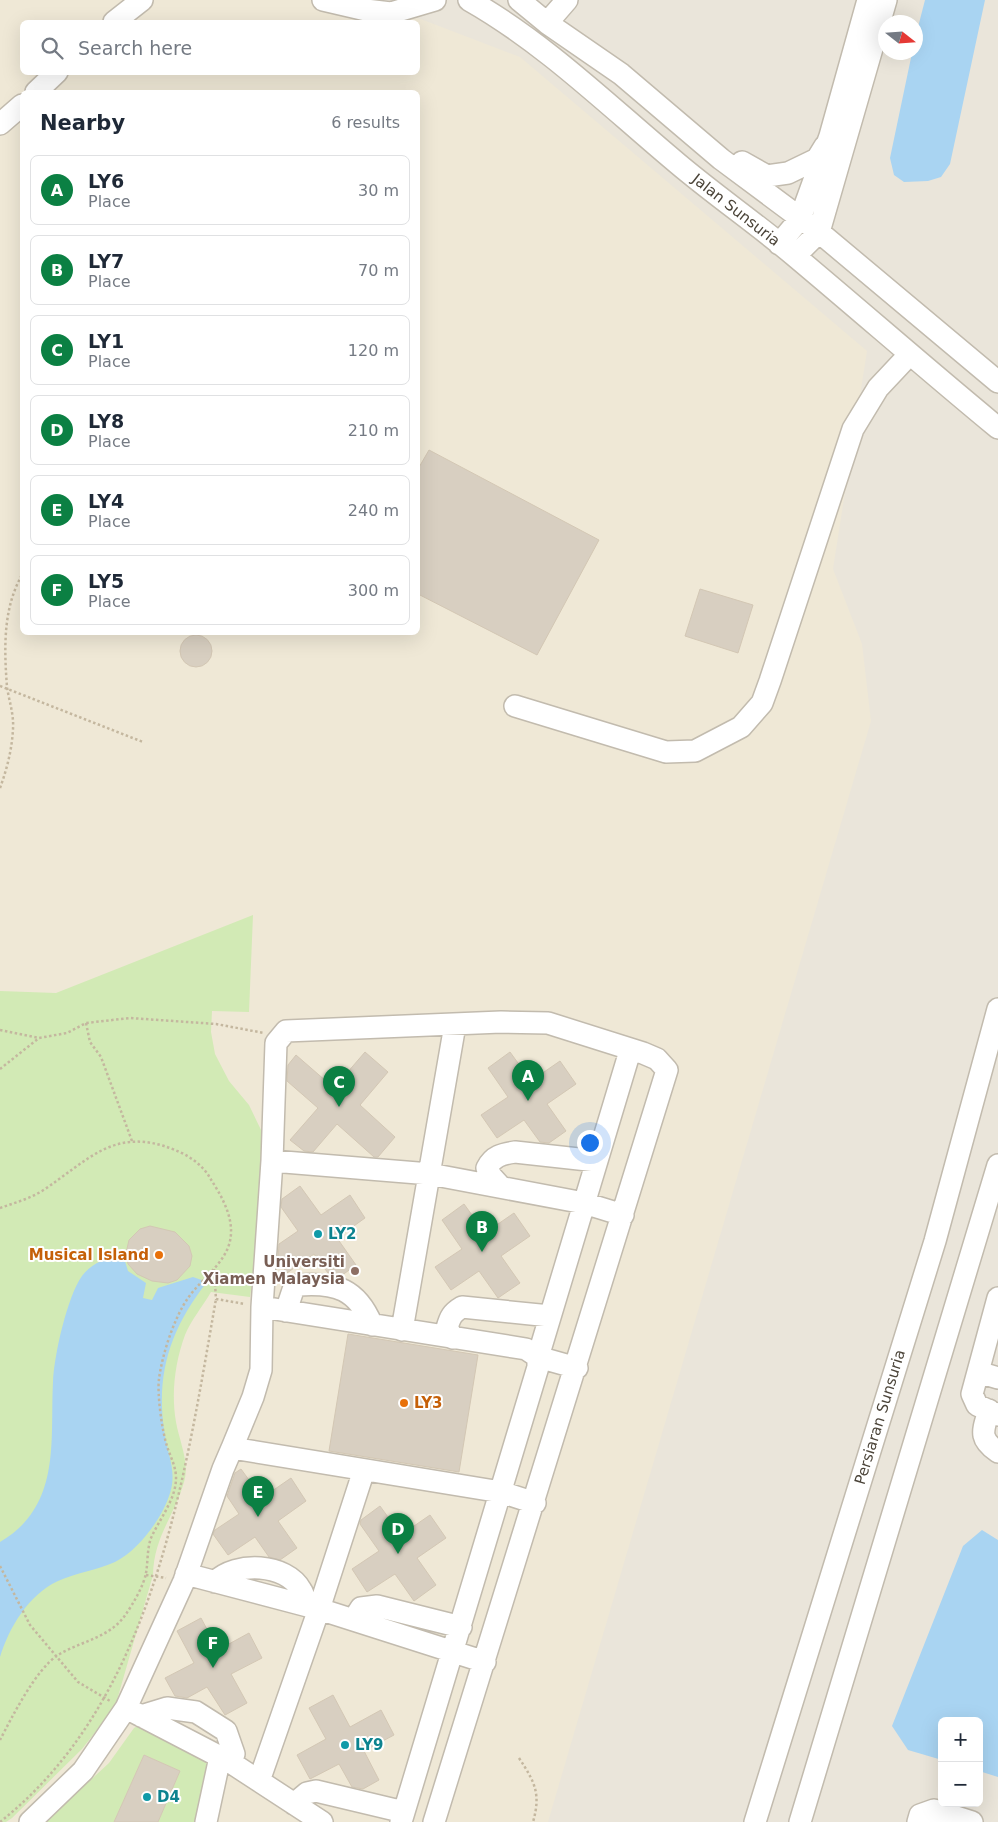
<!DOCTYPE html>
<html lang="en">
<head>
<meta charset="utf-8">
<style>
	:root { --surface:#fff; --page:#f2f2f3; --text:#1f2937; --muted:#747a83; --line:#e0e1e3; --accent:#0b8043 }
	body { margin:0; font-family:"DejaVu Sans",sans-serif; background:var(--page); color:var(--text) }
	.controls { position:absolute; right:15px; bottom:15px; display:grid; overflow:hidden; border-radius:8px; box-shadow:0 5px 20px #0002 }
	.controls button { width:45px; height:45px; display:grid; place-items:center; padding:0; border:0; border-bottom:1px solid var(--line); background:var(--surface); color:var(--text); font:25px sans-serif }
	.compass { position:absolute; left:878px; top:15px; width:45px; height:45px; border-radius:50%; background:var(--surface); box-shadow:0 5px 20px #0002; rotate:107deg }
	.you { position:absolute; left:589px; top:1142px; width:18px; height:18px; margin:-12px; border:4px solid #fff; border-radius:50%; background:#1a73e8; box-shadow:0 0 0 8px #1a73e833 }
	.badge { display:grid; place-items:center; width:32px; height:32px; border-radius:50%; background:var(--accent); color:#fff; font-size:16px; font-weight:700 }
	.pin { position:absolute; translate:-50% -41px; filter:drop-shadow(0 1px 2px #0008) }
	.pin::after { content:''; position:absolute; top:26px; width:18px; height:15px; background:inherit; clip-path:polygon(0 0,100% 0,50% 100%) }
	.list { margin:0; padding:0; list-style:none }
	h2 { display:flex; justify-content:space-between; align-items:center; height:65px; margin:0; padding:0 20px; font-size:21px }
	h2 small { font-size:16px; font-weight:400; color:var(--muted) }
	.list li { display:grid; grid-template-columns:32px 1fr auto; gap:15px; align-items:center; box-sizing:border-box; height:70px; margin:0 10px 10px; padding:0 10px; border:1px solid var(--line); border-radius:8px }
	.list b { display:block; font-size:19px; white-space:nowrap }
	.list p { margin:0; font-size:16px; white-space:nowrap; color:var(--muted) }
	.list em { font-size:16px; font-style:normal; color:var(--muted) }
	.icon { flex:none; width:28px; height:28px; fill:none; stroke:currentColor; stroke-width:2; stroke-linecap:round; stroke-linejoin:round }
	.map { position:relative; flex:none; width:998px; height:1822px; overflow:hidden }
	.search { position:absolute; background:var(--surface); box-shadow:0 5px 20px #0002; left:20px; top:20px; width:400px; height:55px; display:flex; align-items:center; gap:12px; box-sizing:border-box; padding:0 18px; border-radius:8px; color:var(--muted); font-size:19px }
	.panel { position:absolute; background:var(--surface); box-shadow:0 5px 20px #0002; left:20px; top:90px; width:400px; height:545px; border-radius:8px }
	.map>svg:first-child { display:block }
	.residential { fill:#eae5da; fill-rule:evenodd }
	.education { fill:#efe8d6; fill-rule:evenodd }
	.green { fill:#d2eab5 }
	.water { fill:#a9d4f2 }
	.building { fill:#d8cfc1; stroke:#d3c7b4 }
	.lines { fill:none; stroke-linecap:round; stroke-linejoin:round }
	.minor-casing { stroke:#c2bbae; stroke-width:24 }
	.path { stroke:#c4b79f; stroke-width:2.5; stroke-dasharray:2.5 2.5; stroke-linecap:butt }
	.minor { stroke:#fff; stroke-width:21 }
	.culture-dot { fill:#0f9aa8; stroke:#fff; stroke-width:2 }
	.food-dot { fill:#e8710a; stroke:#fff; stroke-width:2 }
	.education-dot { fill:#8d6e63; stroke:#fff; stroke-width:2 }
	.labels { text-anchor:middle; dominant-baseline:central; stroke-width:4; stroke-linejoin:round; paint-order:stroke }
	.street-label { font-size:15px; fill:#4b4439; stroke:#fff }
	.culture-label { font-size:15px; font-weight:bold; fill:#0d838f; stroke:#fff; text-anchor:start }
	.food-label { font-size:15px; font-weight:bold; fill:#c56008; stroke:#fff; text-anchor:end }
	.education-label { font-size:15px; font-weight:bold; fill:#785e54; stroke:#fff; text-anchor:end }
</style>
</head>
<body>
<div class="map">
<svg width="998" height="1822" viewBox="0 0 998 1822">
	<rect width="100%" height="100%" fill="#f6f3ec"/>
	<path class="residential" d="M0 0H998V1822H0ZM22 22H418V72H22ZM886 22H916V52H886ZM22 92H418V632H22ZM942 1721H979V1803H942Z"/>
	<path class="education" d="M0 0H371L520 57 867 351 833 569 862 644 871 721 548 1822H0ZM22 22H418V72H22ZM22 92H418V632H22Z"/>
	<path class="green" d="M253 915 249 1012 212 1011 211 1032 215 1054 229 1081 249 1105 262 1132 260 1227 250 1297 211 1292C203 1306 191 1320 185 1335 175 1362 171 1393 176 1422 179 1440 190 1463 184 1482 174 1517 154 1536 153 1575L115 1707 82 1749 12 1818 6 1822H0V991L56 993Z
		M141 1724 217 1761 203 1822H158L180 1771 144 1755 114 1822H45L109 1763 134 1728Z"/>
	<path class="water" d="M925 0H985L950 164 941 177 928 181 904 182 894 175 890 158 912 53 916 52V35Z
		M117 1255 124 1258 128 1271 146 1283 143 1298 152 1300 158 1288 193 1277 207 1282C171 1328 156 1372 164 1430 169 1464 181 1475 163 1510 153 1529 135 1552 115 1562 97 1570 76 1573 58 1581 28 1595 9 1628 0 1657V1542C62 1506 50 1440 53 1382 54 1356 67 1297 82 1276 91 1264 104 1259 117 1255Z
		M982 1530 998 1540V1777L979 1771V1721H942V1760L908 1750 892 1726 963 1546Z"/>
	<path class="building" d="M429 450 599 540 537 655 418 594V469Z
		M700 589 753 605 738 653 685 636Z
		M180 651a16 16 0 1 1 32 0a16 16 0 1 1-32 0Z
		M365 1052 388 1072 360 1105 395 1137 378 1157H374L337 1124 313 1152 304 1151 290 1140 318 1108 287 1081 288 1065 296 1055 334 1088Z
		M510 1052 531 1081 560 1061 576 1084 547 1104 566 1131 549 1143 540 1142 524 1120 497 1138 481 1115 508 1097 488 1068Z
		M300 1186 321 1215 350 1195 365 1218 337 1238 356 1265 341 1276 328 1273 314 1254 287 1273 278 1259 279 1244 298 1231 281 1207 282 1199Z
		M464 1204 485 1233 514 1213 530 1236 501 1256 520 1283 498 1298 479 1271 451 1290 435 1267 462 1249 442 1220Z
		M150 1226 175 1232 189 1246 192 1256 190 1266 177 1280 168 1283 152 1281 137 1274 128 1264 126 1253 129 1240 140 1229Z
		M348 1334 478 1355 459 1472 329 1451Z
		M241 1469 262 1498 291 1478 306 1501 278 1521 297 1548 280 1560 269 1557 255 1537 228 1555 213 1534 215 1530 239 1514 227 1496 235 1473Z
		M380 1506 401 1535 430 1515 446 1538 417 1558 436 1585 414 1601 395 1574 367 1592 352 1569 379 1551 360 1524 361 1520Z
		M201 1618 218 1650 249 1633 262 1658 231 1674 247 1703 225 1715 207 1687 187 1698 175 1696 165 1678 194 1663 177 1631Z
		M333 1695 350 1727 381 1710 394 1735 364 1751 379 1780 363 1789 352 1787 339 1764 310 1779 297 1755 326 1739 309 1708Z
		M144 1755 180 1771 158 1822H114Z"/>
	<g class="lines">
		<g class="minor-casing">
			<path id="minor" d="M323 0 366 10 391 13 435 0
				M469 0C545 43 610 107 677 163 716 196 757 224 796 257 864 314 930 372 998 428
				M519 0 547 23 621 74 721 159 819 232 998 382
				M114 22 142 0
				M547 23 567 0
				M36 92 57 72
				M0 124 22 105
				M742 162 767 176 788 173 817 159 825 146
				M779 244 800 219 830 136 868 0
				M795 256 819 232 886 0
				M515 706 666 752 695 751 741 727 762 703 770 681 853 429 878 388 909 355
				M272 1161 430 1174 584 1203 623 1215
				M501 1187 491 1176 487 1168C493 1156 502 1154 515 1152L597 1161
				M998 1298 972 1394 977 1405 998 1415
				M262 1307 526 1349 538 1357V1367L401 1822
				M286 1311 293 1290 298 1285C336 1282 357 1289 372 1325
				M402 1330 455 1025
				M453 1338 447 1328C450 1317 452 1313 462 1307L550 1316
				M577 1368 538 1357 630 1051
				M978 1372 998 1378
				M989 1410C983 1431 978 1438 998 1452
				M232 1448 253 1397 261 1370 262 1307 272 1161 276 1043 286 1031 501 1022 548 1023 643 1053 657 1059 667 1070 434 1822
				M186 1574 319 1609 485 1662
				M215 1582C236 1561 286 1563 301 1590 304 1594 305 1601 306 1605
				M354 1619 361 1608 377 1606 461 1627
				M126 1708 230 1762 322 1822
				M141 1716 167 1708 196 1712 226 1731 234 1754 230 1762
				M259 1781 319 1609 364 1470
				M294 1804 307 1793 316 1791 404 1812
				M30 1822 83 1771 126 1708 184 1581 223 1469 232 1448 501 1492 535 1503
				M206 1822 220 1757
				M755 1822 935 1241 998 1009
				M800 1822 998 1165
				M918 1822 920 1815 934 1810 972 1822"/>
		</g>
		<path class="path" d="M0 686 143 742
			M0 788C7 769 12 749 13 729 14 714 9 701 7 687 4 648 3 608 22 575
			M86 1023 90 1042 101 1057 132 1141
			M0 1030 39 1038
			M0 1069 39 1038 67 1033 86 1023 130 1018 216 1024 264 1033
			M0 1208C14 1203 29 1199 42 1191 88 1161 114 1125 175 1150 188 1155 203 1165 210 1178 221 1195 235 1218 230 1241 225 1264 201 1279 188 1298 174 1318 162 1355 159 1379 157 1394 162 1431 167 1446 170 1456 175 1464 176 1476 177 1498 160 1518 151 1538 147 1549 148 1562 146 1573 144 1585 133 1604 126 1614 110 1638 81 1641 58 1655 36 1669 12 1717 0 1740
			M214 1269 216 1299 245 1304
			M0 1566 30 1625 78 1682 110 1701
			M146 1575 166 1578
			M519 1758C535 1782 541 1794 533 1822
			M0 1822C154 1700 184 1481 216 1299"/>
		<use href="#minor" class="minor"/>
	</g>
	<g class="culture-dot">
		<circle cx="318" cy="1234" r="5"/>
		<circle cx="345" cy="1745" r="5"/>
		<circle cx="147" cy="1797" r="5"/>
	</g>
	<g class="food-dot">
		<circle cx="159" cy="1255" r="5"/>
		<circle cx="404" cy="1403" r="5"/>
	</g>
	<circle class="education-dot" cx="355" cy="1271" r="5"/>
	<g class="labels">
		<g class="street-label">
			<text transform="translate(736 210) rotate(38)">Jalan Sunsuria</text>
			<text transform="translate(880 1417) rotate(-73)">Persiaran Sunsuria</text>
		</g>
		<g class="culture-label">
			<text x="328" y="1234">LY2</text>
			<text x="355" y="1745">LY9</text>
			<text x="157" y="1797">D4</text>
		</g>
		<g class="food-label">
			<text x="149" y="1255">Musical Island</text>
			<text x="414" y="1403" text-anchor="start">LY3</text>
		</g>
		<g class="education-label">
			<text x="345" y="1262">Universiti<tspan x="345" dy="17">Xiamen Malaysia</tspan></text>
		</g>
	</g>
</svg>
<div class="controls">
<button>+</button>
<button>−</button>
</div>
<svg class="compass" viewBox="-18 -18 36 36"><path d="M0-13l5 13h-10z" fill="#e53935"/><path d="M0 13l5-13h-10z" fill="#747a83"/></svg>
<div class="you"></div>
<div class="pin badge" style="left:528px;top:1101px">A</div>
<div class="pin badge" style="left:482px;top:1252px">B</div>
<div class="pin badge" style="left:339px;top:1107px">C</div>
<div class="pin badge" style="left:398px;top:1554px">D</div>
<div class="pin badge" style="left:258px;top:1517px">E</div>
<div class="pin badge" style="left:213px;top:1668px">F</div>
<div class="search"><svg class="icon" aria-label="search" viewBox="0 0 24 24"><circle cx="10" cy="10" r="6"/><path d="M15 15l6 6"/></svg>Search here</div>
<section class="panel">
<h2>Nearby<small>6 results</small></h2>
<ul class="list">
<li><span class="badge">A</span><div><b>LY6</b><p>Place</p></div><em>30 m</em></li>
<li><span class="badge">B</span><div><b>LY7</b><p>Place</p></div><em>70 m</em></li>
<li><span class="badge">C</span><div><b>LY1</b><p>Place</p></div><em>120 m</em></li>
<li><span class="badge">D</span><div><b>LY8</b><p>Place</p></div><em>210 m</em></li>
<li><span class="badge">E</span><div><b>LY4</b><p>Place</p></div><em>240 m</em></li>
<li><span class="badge">F</span><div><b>LY5</b><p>Place</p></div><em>300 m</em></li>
</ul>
</section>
</div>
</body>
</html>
